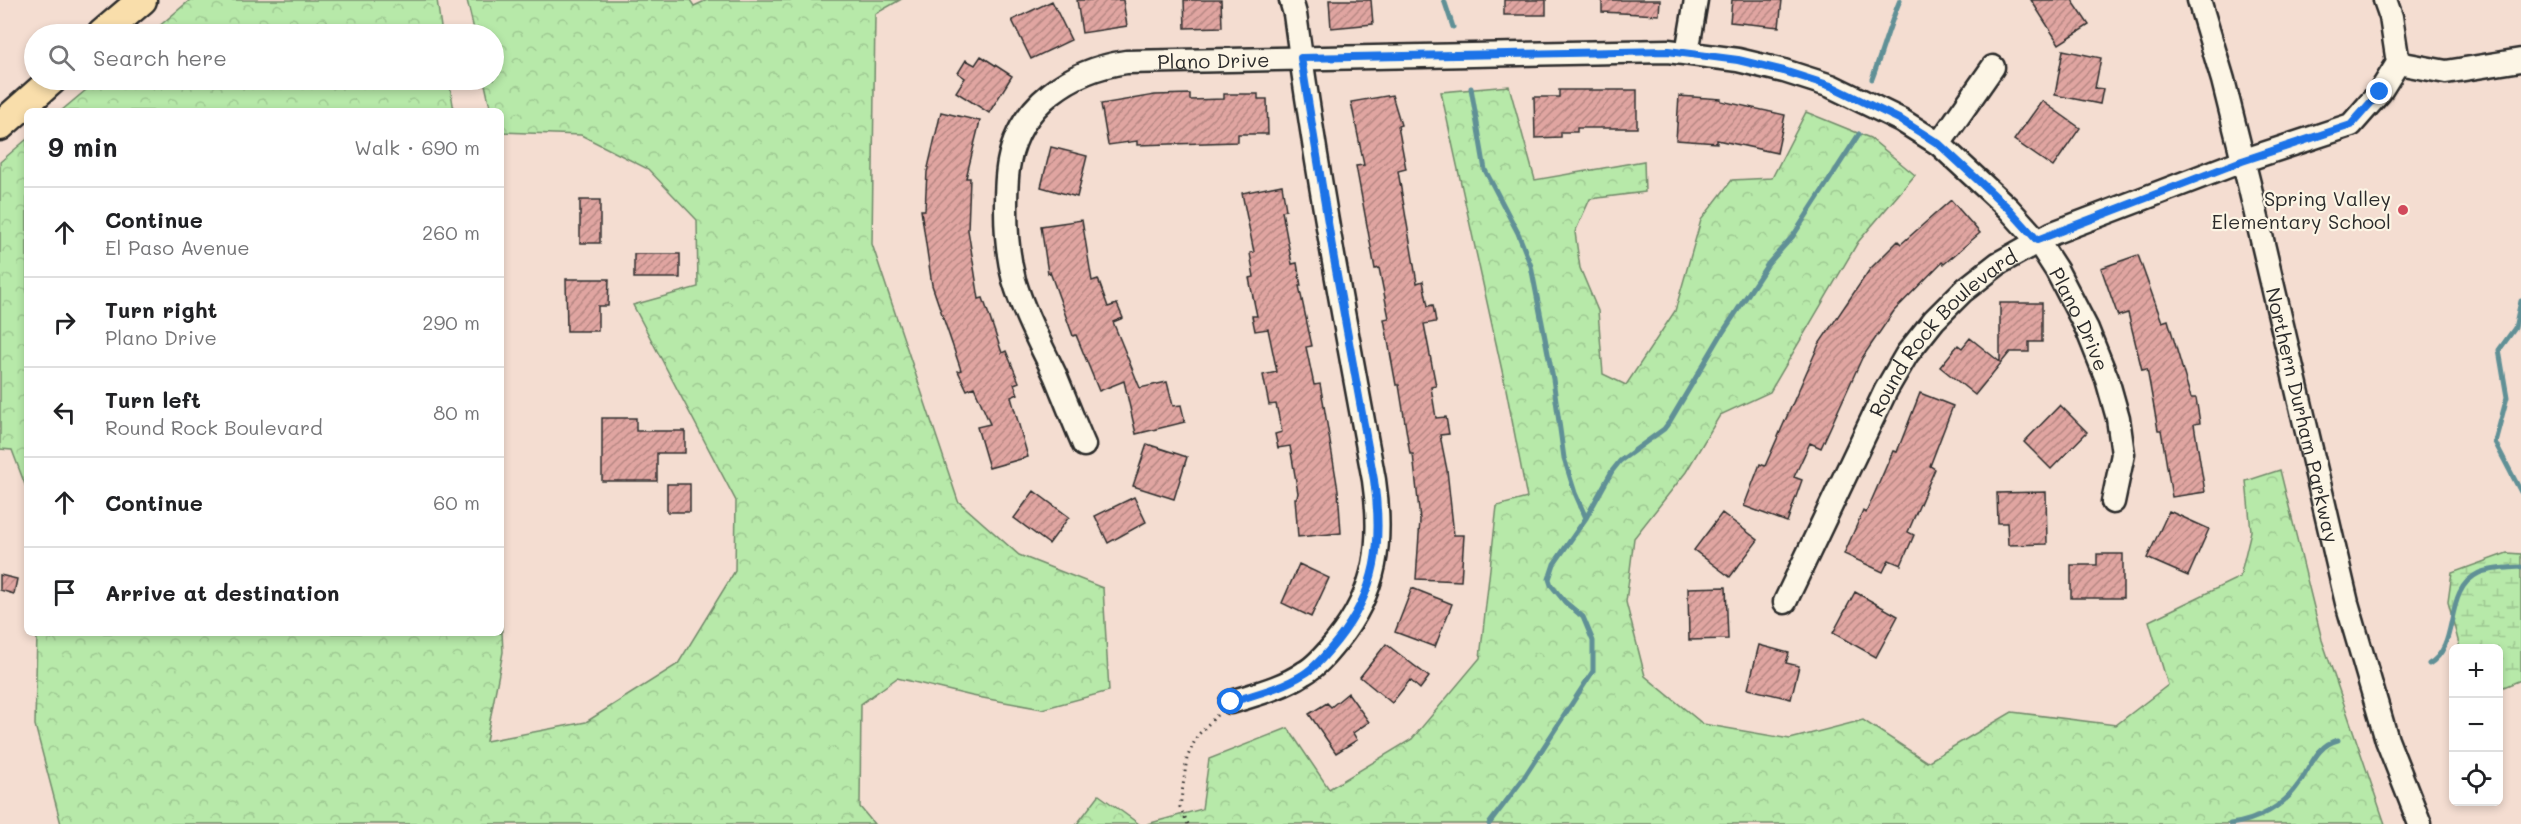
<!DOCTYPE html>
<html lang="en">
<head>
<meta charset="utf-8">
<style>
	:root { --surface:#fff; --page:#f6f6f6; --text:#202124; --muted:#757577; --line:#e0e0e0 }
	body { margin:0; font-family:Mali,sans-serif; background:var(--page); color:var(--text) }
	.controls { position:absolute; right:18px; bottom:18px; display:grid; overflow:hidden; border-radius:9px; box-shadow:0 3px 9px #0003 }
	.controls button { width:54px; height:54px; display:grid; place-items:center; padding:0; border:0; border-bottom:2px solid var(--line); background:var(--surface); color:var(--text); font:30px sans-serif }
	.stop { position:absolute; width:18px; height:18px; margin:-14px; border:4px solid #1a73e8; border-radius:50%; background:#fff }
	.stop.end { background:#1a73e8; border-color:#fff; box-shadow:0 2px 6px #0008 }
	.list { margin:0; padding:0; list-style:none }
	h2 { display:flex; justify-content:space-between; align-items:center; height:78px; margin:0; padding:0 24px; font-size:26px }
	h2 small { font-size:20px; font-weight:400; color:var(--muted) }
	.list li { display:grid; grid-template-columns:39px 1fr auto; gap:18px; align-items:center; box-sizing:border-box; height:90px; padding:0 24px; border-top:2px solid var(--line) }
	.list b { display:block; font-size:22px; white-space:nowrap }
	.list p { margin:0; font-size:20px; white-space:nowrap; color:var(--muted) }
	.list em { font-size:20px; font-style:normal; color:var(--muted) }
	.icon { flex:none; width:33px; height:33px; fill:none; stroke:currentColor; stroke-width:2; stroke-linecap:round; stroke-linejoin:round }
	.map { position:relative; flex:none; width:2521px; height:824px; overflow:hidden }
	.search { position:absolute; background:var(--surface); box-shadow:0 3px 9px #0003; left:24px; top:24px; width:480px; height:66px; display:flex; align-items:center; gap:15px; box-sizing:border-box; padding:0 21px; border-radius:33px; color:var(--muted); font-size:22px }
	.panel { position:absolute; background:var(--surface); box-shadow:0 3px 9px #0003; left:24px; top:108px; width:480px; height:528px; border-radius:9px }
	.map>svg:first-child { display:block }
	.forest { fill:url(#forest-crowns); stroke:#718a6a; stroke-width:1.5 }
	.wetland { fill:url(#wetland-marsh); stroke:#718a6a; stroke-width:1.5 }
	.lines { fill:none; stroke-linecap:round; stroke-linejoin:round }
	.stream { stroke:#609096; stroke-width:5 }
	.building { fill:url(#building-hatch); stroke:#2b2b2b; stroke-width:1.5 }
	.minor-casing { stroke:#2b2b2b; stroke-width:27 }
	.major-casing { stroke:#2b2b2b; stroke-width:33 }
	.path { stroke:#2b2b2b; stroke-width:3; stroke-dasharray:1.5 4.5; stroke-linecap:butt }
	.minor { stroke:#fcf5e5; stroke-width:22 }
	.major { stroke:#f9deab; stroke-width:28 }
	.route { stroke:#1a73e8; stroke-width:8 }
	.poi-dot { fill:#d1495b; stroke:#fcf5e5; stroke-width:2 }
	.labels { text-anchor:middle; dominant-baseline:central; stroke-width:4.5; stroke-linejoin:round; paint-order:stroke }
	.street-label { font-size:20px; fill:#2b2b2b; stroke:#fcf5e5 }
	.poi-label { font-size:20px; fill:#2b2b2b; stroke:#fcf5e5; text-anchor:end }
</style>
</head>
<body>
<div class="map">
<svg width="2521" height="824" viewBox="0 0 2521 824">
	<defs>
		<pattern id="forest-crowns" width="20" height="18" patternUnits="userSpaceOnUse" patternTransform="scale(1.5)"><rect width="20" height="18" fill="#b7e9a9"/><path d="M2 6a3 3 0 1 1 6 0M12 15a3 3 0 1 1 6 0" fill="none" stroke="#9ec892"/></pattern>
		<pattern id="wetland-marsh" width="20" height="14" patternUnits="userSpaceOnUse" patternTransform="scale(1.5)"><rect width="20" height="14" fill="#b7e9a9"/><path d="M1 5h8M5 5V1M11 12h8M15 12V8" fill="none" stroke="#9ec892"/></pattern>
		<pattern id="building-hatch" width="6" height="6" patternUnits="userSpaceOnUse" patternTransform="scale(1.5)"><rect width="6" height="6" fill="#e0a5a1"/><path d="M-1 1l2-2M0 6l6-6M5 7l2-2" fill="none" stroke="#b68783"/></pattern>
	</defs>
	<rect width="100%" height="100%" fill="#f4ddd1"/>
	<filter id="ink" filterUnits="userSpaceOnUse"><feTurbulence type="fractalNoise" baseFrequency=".0167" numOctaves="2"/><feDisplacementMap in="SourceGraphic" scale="12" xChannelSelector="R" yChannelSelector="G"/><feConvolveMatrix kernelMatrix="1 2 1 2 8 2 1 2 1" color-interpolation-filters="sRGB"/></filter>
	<g filter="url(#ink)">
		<path class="forest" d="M190 0H437L442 34H150Z
			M467 0H690L694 6 707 0H900L875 14 872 244 958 501 1019 555 1103 588 1109 691 1042 709 972 696 897 678 861 704 860 807 874 824H61L35 725 37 633H501V613L503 652 486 741 586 722 678 664 735 571 736 501 633 305 698 287 697 220 648 169 581 135 501 132V111H491L484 80H494V34H475Z
			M98 80H449L454 111H61Z
			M1509 86 1535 180 1644 161 1645 192 1590 199 1575 232 1580 268 1598 311 1603 374 1626 385 1675 311 1701 220 1732 180 1772 178 1806 112 1870 138 1915 175 1858 242 1770 392 1720 415 1686 472 1634 538 1626 602 1645 676 1703 724 1790 739 1863 720 1927 762 2012 712 2116 725 2168 685 2149 621 2240 577 2251 531 2246 481 2280 470 2322 640 2385 824H1147L1202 809 1209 759 1288 728 1329 789 1412 739 1480 658 1497 506 1527 498 1506 389 1441 92Z
			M27 139V490L12 450 0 449V162Z
			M1099 795 1139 824H1077Z"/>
		<path class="wetland" d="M2507 553 2521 554V680L2499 689 2498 648H2460L2448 602 2452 573Z"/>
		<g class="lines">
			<path class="stream" d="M1444 0 1453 27
				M1872 79C1882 52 1889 26 1900 0
				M1471 88 1485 170 1518 233 1531 266 1553 379 1564 458 1575 493 1586 518
				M2521 301 2515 328 2499 350 2507 397 2495 442 2521 492
				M2429 664C2461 646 2442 590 2479 573 2491 568 2508 568 2521 567
				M1489 824 1523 779 1593 671V641L1583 617 1565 602 1551 585 1549 579 1554 564 1586 518 1612 471 1620 461 1664 429 1670 421 1721 335 1768 264 1793 236 1859 134
				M2230 824C2256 821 2283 807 2298 785 2310 769 2316 745 2338 740"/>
		</g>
		<path class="building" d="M1077 0H1123L1127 26 1082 33Z
			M1184 0H1221L1222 27 1185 28Z
			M1329 0H1371L1373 24 1331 28Z
			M1504 0H1546V15H1504Z
			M1602 0H1660L1659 15 1602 12Z
			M1732 0H1782L1779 27 1730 22Z
			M2031 0H2072L2089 25 2059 44Z
			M1052 1 1071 40 1031 59 1012 20Z
			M2063 50 2101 58 2095 88 2103 89 2100 104 2055 95Z
			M981 56 1012 76 989 113 956 92 965 78 958 73 966 60 975 65Z
			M1559 90H1637V128H1577V132H1561V137L1535 138 1534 97H1559Z
			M1190 94V100L1224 99V94H1258V99H1267L1268 134H1238V142L1137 145V141L1108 145 1101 104 1155 95Z
			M1392 95 1401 125 1398 126 1406 169 1398 171 1417 283 1423 281 1428 306 1433 305 1436 322 1424 324 1436 386 1431 387 1436 418 1446 417 1449 434 1440 435 1447 470 1454 535H1464L1461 581 1416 579 1420 520 1413 454H1410L1399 385H1396L1384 319 1389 318 1379 268 1375 269 1356 166 1364 165 1351 102Z
			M1679 96 1721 99V101L1785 115 1777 153 1717 140V143L1676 140Z
			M2042 101 2080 128 2053 167 2014 140Z
			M941 112 980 121 966 178H970L968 230 979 299 983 298 1002 353 1006 351 1019 382 1014 384 1018 394 1011 397 1028 457 989 468 977 427 990 424 974 387 967 390 958 371 961 370 932 285 921 210H925L927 172Z
			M1051 147 1087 156 1077 197 1041 187Z
			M1282 185 1286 210 1282 211 1292 264 1297 263 1301 286H1299L1312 346 1306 347 1314 385 1320 384 1324 406 1338 490 1341 533 1298 537 1295 498H1297L1298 493 1290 446 1278 448 1275 434 1282 432 1276 404 1269 405 1263 375 1277 372 1268 329 1255 331 1252 316H1257L1249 278 1254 277 1250 253 1254 252 1242 193Z
			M580 200H600V243H580Z
			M1951 200 1980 233 1944 264 1942 262 1894 311 1862 358 1821 448 1810 443 1794 477 1802 480 1787 522 1744 506 1760 464 1765 466 1819 344 1870 269 1898 241 1901 244Z
			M1082 220 1092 281 1098 279 1108 307 1117 304 1123 318 1113 322 1140 388 1167 382 1173 406 1181 405 1185 422 1136 434 1124 381 1099 391 1076 335 1073 336 1050 272 1048 273 1041 226Z
			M634 254H680V278H634Z
			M2138 255 2162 322 2168 320 2191 398H2196L2200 423 2194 424 2205 492 2172 497 2161 430H2158L2147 369 2142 370 2128 313 2118 316 2101 268Z
			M566 279H609L608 306H598V331H567Z
			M2000 303H2042V342H2029V352H2010L1975 395 1940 367 1958 345 1962 348 1970 338 2000 362Z
			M1920 393 1953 406 1930 466 1935 469 1908 532 1914 535 1901 565 1889 560 1883 572 1844 554 1863 511 1866 513 1893 451 1897 452Z
			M2060 405 2087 432 2051 469 2024 442Z
			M602 418H636V431H685V453H657V481H602Z
			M1147 444 1187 457 1174 499 1133 486Z
			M667 484H690V512H667Z
			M1034 491 1069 517 1049 544 1014 518Z
			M2046 492 2047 544 2008 545 2007 523H1998L1997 493Z
			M1134 497 1146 522 1108 543 1095 516Z
			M2169 511 2209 529 2188 576 2147 558Z
			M1722 513 1758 540 1730 577 1694 550Z
			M2097 554H2123V598H2071V565H2097Z
			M1299 564 1329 578 1311 617 1282 603Z
			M0 575 17 579 14 594 0 590Z
			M1726 587 1728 639 1689 640 1688 588Z
			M1412 588 1452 604 1435 647 1395 632Z
			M1855 592 1898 616 1876 657 1833 633Z
			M1386 644 1429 677 1420 689 1410 680 1392 703 1360 677Z
			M1759 645 1789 653 1786 663 1799 666 1791 699 1748 689Z
			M1348 693 1369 722 1353 733 1357 740 1336 753 1309 714 1327 703 1331 707Z"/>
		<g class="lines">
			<g class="minor-casing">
				<g id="minor">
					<path id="s1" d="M2199 0 2223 80 2249 184 2347 603 2387 740 2420 824"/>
					<path d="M1687 53 1696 0"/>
					<path d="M2398 63 2446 72 2521 60"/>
					<path d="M1939 144 1993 67"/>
					<path id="s2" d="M1084 445C1074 422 1065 399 1056 377 1041 345 1024 314 1014 280 1008 257 1006 232 1006 208 1006 192 1006 177 1009 162 1020 104 1071 70 1126 62L1668 51 1738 60 1784 71 1831 86 1901 120 1939 144 2008 208 2037 240 2057 271 2087 329 2107 379 2118 418 2123 454 2113 502"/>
					<path id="s3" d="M1785 602 1886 390 1907 354 1934 320 1963 291 1999 263 2053 233 2242 161 2351 125 2380 92 2398 63 2391 17 2385 0"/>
					<path d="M1231 702C1256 694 1282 688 1304 673 1317 666 1328 652 1337 641 1377 591 1383 542 1374 480 1345 325 1316 170 1295 14L1291 0"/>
				</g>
			</g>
			<g class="major-casing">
				<path id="major" d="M102 34 142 0
					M0 126 52 80"/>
			</g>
			<path class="path" d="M1188 824 1180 807 1187 758 1197 736 1217 715"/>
			<use href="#minor" class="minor"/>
			<use href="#major" class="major"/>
		</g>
	</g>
	<g class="lines" filter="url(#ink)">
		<path class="route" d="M1231 702C1256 694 1282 688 1304 674 1317 666 1328 652 1337 641 1377 591 1383 542 1374 480L1334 259 1301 58 1668 51 1738 60 1784 71 1831 86 1901 120 1939 144 2008 208 2037 240 2242 161 2351 125 2380 92"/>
	</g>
	<circle class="poi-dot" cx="2403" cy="210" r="6"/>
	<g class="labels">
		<g class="street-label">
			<text stroke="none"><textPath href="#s2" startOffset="550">Plano Drive</textPath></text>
			<text stroke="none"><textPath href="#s2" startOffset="1522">Plano Drive</textPath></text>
			<text stroke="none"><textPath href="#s3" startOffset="316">Round Rock Boulevard</textPath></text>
			<text stroke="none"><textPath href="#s1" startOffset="428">Northern Durham Parkway</textPath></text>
		</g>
		<g class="poi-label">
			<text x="2391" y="198">Spring Valley<tspan x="2391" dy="23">Elementary School</tspan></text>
		</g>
	</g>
</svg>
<div class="controls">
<button>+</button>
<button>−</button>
<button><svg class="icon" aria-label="locate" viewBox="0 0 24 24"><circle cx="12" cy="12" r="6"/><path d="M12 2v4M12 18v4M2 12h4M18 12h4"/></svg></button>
</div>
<div class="stop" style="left:1231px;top:702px"></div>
<div class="stop end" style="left:2380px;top:92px"></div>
<div class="search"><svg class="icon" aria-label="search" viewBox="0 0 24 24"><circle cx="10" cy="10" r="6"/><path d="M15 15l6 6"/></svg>Search here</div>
<section class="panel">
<h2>9 min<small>Walk · 690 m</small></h2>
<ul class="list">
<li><svg class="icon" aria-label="ahead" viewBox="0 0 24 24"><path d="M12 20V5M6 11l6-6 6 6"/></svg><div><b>Continue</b><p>El Paso Avenue</p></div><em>260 m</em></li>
<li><svg class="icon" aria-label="right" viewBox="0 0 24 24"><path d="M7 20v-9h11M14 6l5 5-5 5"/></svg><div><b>Turn right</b><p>Plano Drive</p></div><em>290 m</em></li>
<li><svg class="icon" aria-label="left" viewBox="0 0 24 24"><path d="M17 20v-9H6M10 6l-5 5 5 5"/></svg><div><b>Turn left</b><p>Round Rock Boulevard</p></div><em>80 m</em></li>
<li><svg class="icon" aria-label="ahead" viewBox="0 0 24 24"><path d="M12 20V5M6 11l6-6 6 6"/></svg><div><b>Continue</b></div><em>60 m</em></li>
<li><svg class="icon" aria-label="arrive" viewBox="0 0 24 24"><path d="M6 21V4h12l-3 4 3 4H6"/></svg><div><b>Arrive at destination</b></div></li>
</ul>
</section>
</div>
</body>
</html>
